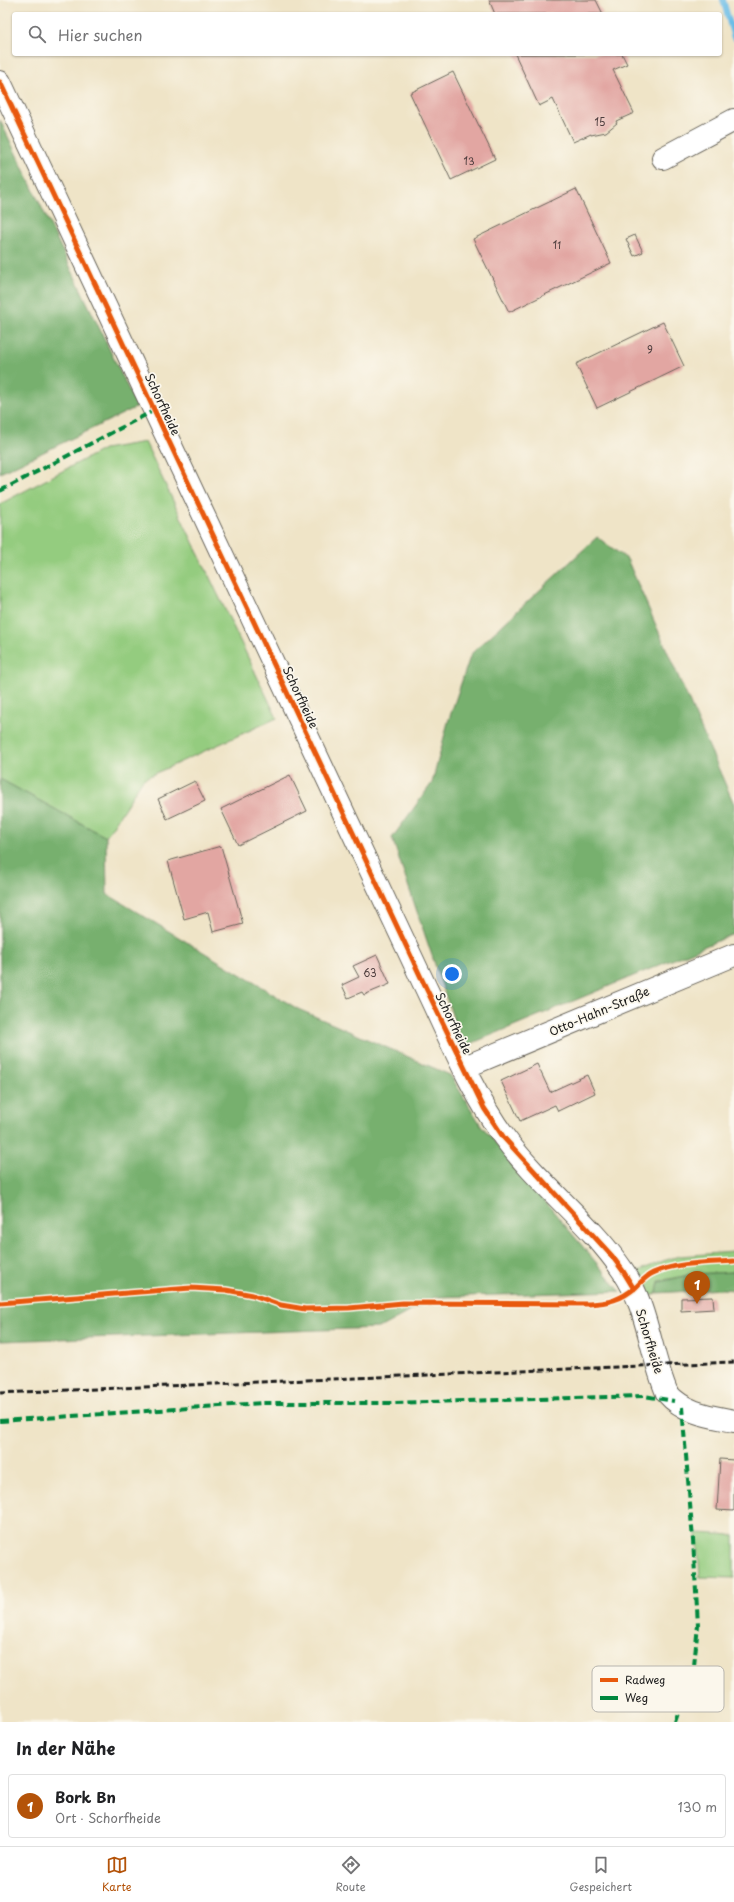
<!DOCTYPE html>
<html lang="de">
<head>
<meta charset="utf-8">
<style>
	:root { --surface:#fff; --page:#f6f6f6; --text:#202124; --muted:#757577; --line:#e0e0e0; --accent:#b45309 }
	body { margin:0; font-family:"Playpen Sans",sans-serif; background:var(--page); color:var(--text) }
	.you { position:absolute; left:452px; top:974px; width:14px; height:14px; margin:-10px; border:3px solid #fff; border-radius:50%; background:#1a73e8; box-shadow:0 0 0 6px #1a73e833 }
	.badge { display:grid; place-items:center; width:26px; height:26px; border-radius:50%; background:var(--accent); color:#fff; font-size:13px; font-weight:700 }
	.pin { position:absolute; translate:-50% -33px; filter:drop-shadow(0 1px 2px #0008) }
	.pin::after { content:''; position:absolute; top:21px; width:14px; height:12px; background:inherit; clip-path:polygon(0 0,100% 0,50% 100%) }
	.list { margin:0; padding:0; list-style:none }
	h2 { display:flex; justify-content:space-between; align-items:center; height:52px; margin:0; padding:0 16px; font-size:17px }
	h2 small { font-size:13px; font-weight:400; color:var(--muted) }
	.list li { display:grid; grid-template-columns:26px 1fr auto; gap:12px; align-items:center; box-sizing:border-box; height:64px; margin:0 8px 8px; padding:0 8px; border:1px solid var(--line); border-radius:4px }
	.list b { display:block; font-size:15px; white-space:nowrap }
	.list p { margin:0; font-size:13px; white-space:nowrap; color:var(--muted) }
	.list em { font-size:13px; font-style:normal; color:var(--muted) }
	.icon { flex:none; width:22px; height:22px; fill:none; stroke:currentColor; stroke-width:2; stroke-linecap:round; stroke-linejoin:round }
	.map { position:relative; flex:none; width:734px; height:1722px; overflow:hidden }
	.search { position:absolute; background:var(--surface); box-shadow:0 1px 3px #0004; left:12px; right:12px; top:12px; height:44px; display:flex; align-items:center; gap:10px; box-sizing:border-box; padding:0 14px; border-radius:4px; color:var(--muted); font-size:15px }
	.sheet { height:124px; background:var(--surface) }
	nav { display:flex; justify-content:space-around; align-items:center; box-sizing:border-box; height:56px; border-top:1px solid var(--line); background:var(--surface); font-size:11px; color:var(--muted) }
	nav a { display:grid; justify-items:center; gap:2px }
	nav .on { color:var(--accent) }
	.map>svg:first-child { display:block }
	.green { fill:#94cc7f; stroke:#58744e }
	.forest { fill:#77b06e; stroke:#4a6645 }
	.lines { fill:none; stroke-linecap:round; stroke-linejoin:round }
	.stream { stroke:#6bbde7; stroke-width:6 }
	.building { fill:#e2a6a2 }
	.minor-casing { stroke:#666258; stroke-width:24 }
	.minor { stroke:#fff; stroke-width:22 }
	.rail { stroke:#1c1c1c; stroke-width:3; stroke-dasharray:6 3; stroke-linecap:butt }
	.quiet { stroke:#00873e; stroke-width:4; stroke-dasharray:8 4; stroke-linecap:butt }
	.cycleway-casing { stroke:#fbf7ec; stroke-width:8 }
	.cycleway { stroke:#e8590c; stroke-width:5 }
	.labels { text-anchor:middle; dominant-baseline:central; stroke-width:3.5; stroke-linejoin:round; paint-order:stroke }
	.number-label { font-size:10px; fill:#4e3e3e }
	.street-label { font-size:12px; fill:#1c1c1c; stroke:#fbf7ec }
	.key { fill:#fbf7ec; stroke:#b8b5ae; stroke-width:1 }
	.key-label { font-size:11px; fill:#1c1c1c }
</style>
</head>
<body>
<div class="map">
<svg width="734" height="1722" viewBox="0 0 734 1722">
	<rect width="100%" height="100%" fill="#fbf7ec"/>
	<filter id="ink" filterUnits="userSpaceOnUse"><feTurbulence type="fractalNoise" baseFrequency=".025" numOctaves="2"/><feDisplacementMap in="SourceGraphic" scale="8" xChannelSelector="R" yChannelSelector="G"/><feConvolveMatrix kernelMatrix="1 2 1 2 8 2 1 2 1" color-interpolation-filters="sRGB"/></filter>
	<filter id="wash" filterUnits="userSpaceOnUse"><feTurbulence type="fractalNoise" baseFrequency=".012" numOctaves="4" result="noise"/><feDisplacementMap in="SourceGraphic" scale="16" xChannelSelector="R" yChannelSelector="G"/><feGaussianBlur stdDeviation="0.9" result="paint"/><feColorMatrix in="noise" values="0 0 0 0 0 0 0 0 0 0 0 0 0 0 0 0 0 1.4 0 .05"/><feComposite in="paint" operator="in"/></filter>
	<g filter="url(#wash)">
		<rect width="100%" height="100%" fill="#efe4c7"/>
		<path class="green" d="M145 442 277 718 143 779 106 837 0 779V504L104 449Z
			M734 1252V1272L693 1274 659 1281 657 1293 645 1299 631 1274 663 1261 679 1256Z
			M697 1533 734 1535V1578L700 1577Z"/>
		<path class="forest" d="M0 120 137 407 0 473Z
			M597 537 627 559 734 804V934L463 1047 392 838 432 783 448 722 471 654Z
			M0 779 106 837 107 894 298 1009 450 1075 481 1125 620 1291 436 1297 379 1328 0 1341Z
			M734 1272V1290L722 1289 657 1293 659 1282 693 1274Z"/>
		<g class="lines">
			<path class="stream" d="M723 0 734 38"/>
		</g>
		<g id="blocks">
			<path class="building" d="M489 0H596L603 14H495Z
				M515 54H622L627 64 613 70 634 113 616 121 617 123 606 132 591 135V134L573 142 553 99 539 106Z
				M453 72 495 159 451 180 410 93Z
				M576 189 611 263 509 312 473 239Z
				M635 235 643 252 634 256 626 239Z
				M663 322 684 366 597 408 576 364Z
				M290 775 307 811 238 845 221 809Z
				M195 781 205 801 167 819 158 799Z
				M221 846 243 924 213 932 208 912 184 919 168 861Z
				M377 955 390 984 364 995 362 992 348 998 342 985 359 977 353 966Z
				M537 1064 550 1092 587 1075 595 1093 558 1111 555 1105 520 1121 501 1081Z
				M713 1297 714 1309 681 1311V1298Z
				M720 1459 734 1460V1511L717 1510Z"/>
		</g>
	</g>
	<g filter="url(#ink)">
		<use href="#blocks" fill-opacity="0" stroke="#666258" stroke-width="1"/>
		<g class="lines">
			<g class="minor-casing">
				<path id="minor" d="M0 82 425 986C449 1036 472 1093 504 1137 539 1185 589 1221 623 1271 648 1307 650 1353 667 1393 684 1413 709 1416 734 1421
					M663 158 734 120
					M465 1067 734 955"/>
			</g>
			<use href="#minor" class="minor"/>
			<path class="rail" d="M0 1393 734 1362"/>
			<path class="quiet" d="M0 491 155 410
				M0 1421 262 1403H391L644 1396 674 1401
				M675 1722 694 1666 698 1625 693 1540 682 1407"/>
			<g class="cycleway-casing">
				<path id="cycleway" d="M0 82 425 986 484 1108 504 1138 612 1256 623 1271 634 1289
					M0 1303 191 1288 226 1290 253 1295 281 1305 305 1309 349 1308 403 1303 589 1304C608 1303 621 1300 636 1287 641 1282 646 1276 653 1273 678 1262 707 1263 734 1261"/>
			</g>
			<use href="#cycleway" class="cycleway"/>
		</g>
	</g>
	<g class="labels">
		<g class="number-label">
			<text x="600" y="121">15</text>
			<text x="469" y="160">13</text>
			<text x="557" y="244">11</text>
			<text x="650" y="349">9</text>
			<text x="370" y="972">63</text>
		</g>
		<g class="street-label">
			<text transform="translate(163 404) rotate(65)">Schorfheide</text>
			<text transform="translate(301 697) rotate(65)">Schorfheide</text>
			<text transform="translate(599 1011) rotate(-23)">Otto-Hahn-Straße</text>
			<text transform="translate(454 1023) rotate(64)">Schorfheide</text>
			<text transform="translate(650 1341) rotate(73)">Schorfheide</text>
		</g>
	</g>
	<rect x="592" y="1666" width="132" height="46" rx="6" class="key"/>
	<rect x="600" y="1678" width="18" height="4" fill="#e8590c"/>
	<rect x="600" y="1696" width="18" height="4" fill="#00873e"/>
	<g class="key-label">
		<text x="625" y="1684">Radweg</text>
		<text x="625" y="1702">Weg</text>
	</g>
</svg>
<div class="you"></div>
<div class="pin badge" style="left:697px;top:1304px">1</div>
<div class="search"><svg class="icon" aria-label="search" viewBox="0 0 24 24"><circle cx="10" cy="10" r="6"/><path d="M15 15l6 6"/></svg>Hier suchen</div>
</div>
<section class="sheet">
<h2>In der Nähe<small></small></h2>
<ul class="list">
<li><span class="badge">1</span><div><b>Bork Bn</b><p>Ort · Schorfheide</p></div><em>130 m</em></li>
</ul>
</section>
<nav>
<a class="on"><svg class="icon" aria-label="map" viewBox="0 0 24 24"><path d="M3 6l6-2 6 2 6-2v14l-6 2-6-2-6 2zM9 4v14M15 6v14"/></svg>Karte</a>
<a><svg class="icon" aria-label="directions" viewBox="0 0 24 24"><path d="M12 3l9 9-9 9-9-9zM9 14v-3h6M13 9l2 2-2 2"/></svg>Route</a>
<a><svg class="icon" aria-label="saved" viewBox="0 0 24 24"><path d="M7 4h10v16l-5-4-5 4z"/></svg>Gespeichert</a>
</nav>
</body>
</html>
